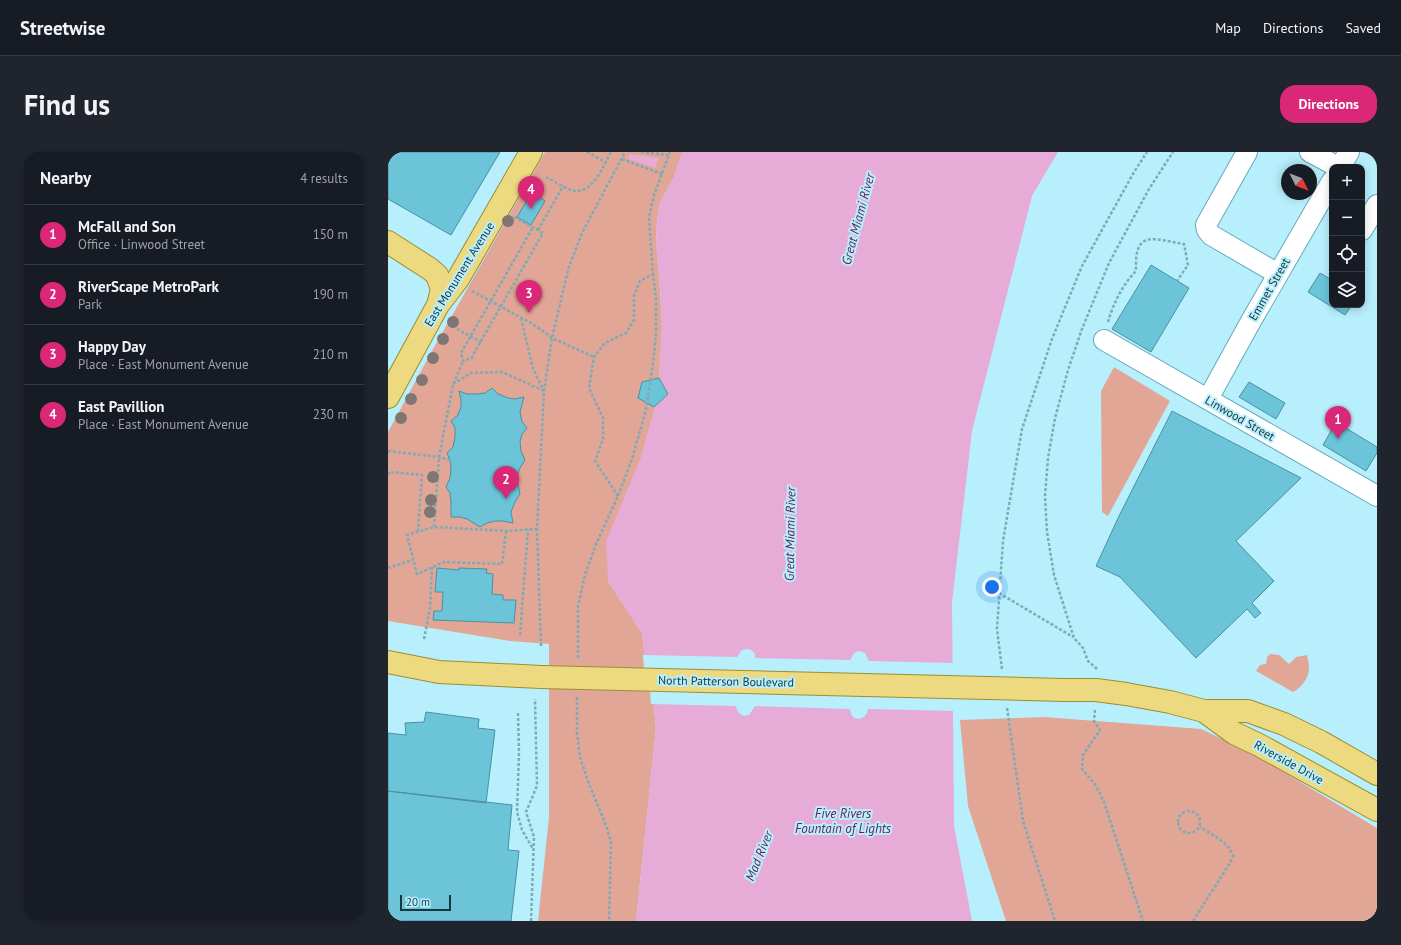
<!DOCTYPE html>
<html lang="en">
<head>
<meta charset="utf-8">
<style>
	:root { --surface:#171b24; --page:#20242c; --text:#f1f3f6; --muted:#9ea1a6; --line:#363941; --accent:#db2777 }
	body { margin:0; font-family:"PT Sans",sans-serif; background:var(--page); color:var(--text) }
	.controls { position:absolute; right:12px; top:12px; display:grid; overflow:hidden; border-radius:8px; box-shadow:0 2px 10px #0003 }
	.controls button { width:36px; height:36px; display:grid; place-items:center; padding:0; border:0; border-bottom:1px solid var(--line); background:var(--surface); color:var(--text); font:20px sans-serif }
	.compass { position:absolute; left:893px; top:12px; width:36px; height:36px; border-radius:50%; background:var(--surface); box-shadow:0 2px 10px #0003; rotate:132deg }
	.scale { position:absolute; left:12px; bottom:10px; width:51px; box-sizing:border-box; padding-left:4px; border:2px solid #19363d; border-top:0; font-size:11px; line-height:14px; white-space:nowrap; color:#19363d; -webkit-text-stroke:3px #b8effd; paint-order:stroke }
	.you { position:absolute; left:604px; top:435px; width:14px; height:14px; margin:-10px; border:3px solid #fff; border-radius:50%; background:#1a73e8; box-shadow:0 0 0 6px #1a73e833 }
	.badge { display:grid; place-items:center; width:26px; height:26px; border-radius:50%; background:var(--accent); color:#fff; font-size:13px; font-weight:700 }
	.pin { position:absolute; translate:-50% -33px; filter:drop-shadow(0 1px 2px #0008) }
	.pin::after { content:''; position:absolute; top:21px; width:14px; height:12px; background:inherit; clip-path:polygon(0 0,100% 0,50% 100%) }
	.list { margin:0; padding:0; list-style:none }
	h2 { display:flex; justify-content:space-between; align-items:center; height:52px; margin:0; padding:0 16px; font-size:17px }
	h2 small { font-size:13px; font-weight:400; color:var(--muted) }
	.list li { display:grid; grid-template-columns:26px 1fr auto; gap:12px; align-items:center; box-sizing:border-box; height:60px; padding:0 16px; border-top:1px solid var(--line) }
	.list b { display:block; font-size:15px; white-space:nowrap }
	.list p { margin:0; font-size:13px; white-space:nowrap; color:var(--muted) }
	.list em { font-size:13px; font-style:normal; color:var(--muted) }
	.icon { flex:none; width:22px; height:22px; fill:none; stroke:currentColor; stroke-width:2; stroke-linecap:round; stroke-linejoin:round }
	.map { position:relative; flex:none; width:989px; height:769px; overflow:hidden; border-radius:16px }
	header { display:flex; align-items:center; gap:24px; box-sizing:border-box; height:56px; padding:0 20px; background:var(--surface); border-bottom:1px solid var(--line) }
	header strong { font-size:19px }
	nav { display:flex; gap:22px; margin-inline-start:auto; font-size:14px }
	.intro { display:flex; align-items:center; justify-content:space-between; box-sizing:border-box; height:96px; padding:0 24px }
	h1 { margin:0; font-size:28px }
	.button { padding:10px 18px; border-radius:16px; background:var(--accent); color:#fff; font-size:14px; font-weight:700 }
	main { display:flex; gap:24px; padding:0 24px }
	aside { flex:1; background:var(--surface); border-radius:16px; box-shadow:0 2px 10px #0003 }
	.map>svg:first-child { display:block }
	.green { fill:#e1a696 }
	.water { fill:#e6abd7 }
	.pier { fill:#b8effd }
	.building { fill:#6cc4d9; stroke:#4b90a1 }
	.lines { fill:none; stroke-linecap:round; stroke-linejoin:round }
	.minor-casing { stroke:#65aabb; stroke-width:22 }
	.major-casing { stroke:#9a8f31; stroke-width:24 }
	.path { stroke:#7daab5; stroke-width:2.5; stroke-dasharray:3 2; stroke-linecap:butt }
	.minor { stroke:#fff; stroke-width:20 }
	.major { stroke:#ecd980; stroke-width:22 }
	.major-bridge-casing { stroke:#9a8f31; stroke-width:24; stroke-linecap:butt }
	.major-bridge { stroke:#ecd980; stroke-width:22 }
	.tree { fill:#7f7674 }
	.labels { text-anchor:middle; dominant-baseline:central; stroke-width:4; stroke-linejoin:round; paint-order:stroke }
	.street-label { font-size:12px; fill:#19363d; stroke:#b8effd }
	.water-label { font-size:13px; font-style:italic; fill:#67235a; stroke:#b8effd }
</style>
</head>
<body>
<header>
<strong>Streetwise</strong>
<nav><a>Map</a><a>Directions</a><a>Saved</a></nav>
</header>
<div class="intro"><h1>Find us</h1><a class="button">Directions</a></div>
<main>
<aside>
<h2>Nearby<small>4 results</small></h2>
<ul class="list">
<li><span class="badge">1</span><div><b>McFall and Son</b><p>Office · Linwood Street</p></div><em>150 m</em></li>
<li><span class="badge">2</span><div><b>RiverScape MetroPark</b><p>Park</p></div><em>190 m</em></li>
<li><span class="badge">3</span><div><b>Happy Day</b><p>Place · East Monument Avenue</p></div><em>210 m</em></li>
<li><span class="badge">4</span><div><b>East Pavillion</b><p>Place · East Monument Avenue</p></div><em>230 m</em></li>
</ul>
</aside>
<div class="map">
<svg width="989" height="769" viewBox="0 0 989 769">
	<rect width="100%" height="100%" fill="#b8effd"/>
	<path class="green" d="M157 0H294L286 25 272 50 269 68 268 89 272 136 274 177 271 226 266 259 220 429 254 481 258 516 264 537 268 576 248 769H150L161 665V492L122 489 0 469V280L45 197Z
		M726 215 782 249 720 364 714 360 713 239Z
		M882 502 891 503 901 512 908 505 919 503C920 507 921 512 921 516 921 526 913 536 905 540L868 519 872 513 878 512 879 505Z
		M656 565 813 577 862 600 989 676V769H618L580 654 572 568Z"/>
	<path class="water" d="M294 0H670L644 44 584 279 564 450 566 674 584 769H248L268 576 264 537 258 516 254 481 220 429 218 389 253 305 266 259 271 226 274 177 272 136 268 89 269 68 272 50 286 25Z
		M242 2 271 6 267 16 240 7Z"/>
	<path class="pier" d="M359 497 363 498 367 502V506L462 508 467 500 472 499 477 501 481 509 567 511V559L480 557 479 561 476 565 471 567 466 566 463 562 462 557 367 554 361 563 356 564 352 562 349 558 348 554 263 552 262 537 256 517 255 503 349 505 354 498Z"/>
	<path class="building" d="M0 0H112L63 83 0 47Z
		M144 40 157 49 143 73 129 65Z
		M763 113 801 136 763 200 724 177Z
		M932 121 944 128V153H964L957 163 920 140Z
		M271 226 280 242 266 255 250 246 254 230Z
		M861 230 897 251 888 267 851 245Z
		M104 236 110 242 120 246 127 247 136 245 132 260 134 270 139 276 134 282 132 290 133 299 137 308 132 316 129 324 130 333 132 342 127 350 123 360 125 371 115 369H107L99 371 92 375 79 367 72 365H63V350L62 341 58 335 62 326 63 317 62 308 59 301 65 295 67 285V276L63 269 70 263 73 255V247L71 239 79 242H89L97 241Z
		M784 259 913 326 848 389 886 429 864 451 873 461 867 466 859 457 808 506 732 425 708 414 731 364Z
		M948 270 989 295V301L978 319 935 293Z
		M49 416 71 418V416L99 417 98 421 105 422 104 442 115 443V448H128L126 471 45 468 46 459H54L55 440H47Z
		M38 560 91 567 90 576 107 578 98 651 0 639V581L18 583 17 571 36 570Z
		M0 639 124 653 120 698 131 699 123 769H0Z"/>
	<g class="lines">
		<g class="minor-casing">
			<path id="minor" d="M859 0 818 73 819 78 823 83 890 122
				M922 0 950 15
				M952 15 961 0
				M974 78 989 53
				M716 188 989 344
				M820 247 863 169 944 29"/>
		</g>
		<g class="major-casing">
			<path id="major" d="M0 90 42 117 49 123 54 137 50 153
				M0 245 50 153 70 127 143 0
				M0 510 51 520 153 525
				M676 538H708L738 542 782 550 816 559H860L896 572 933 590 989 622
				M816 559 846 581 871 593 989 658"/>
		</g>
		<path class="path" d="M199 0 217 10
			M253 0 280 3
			M234 7 274 22
			M158 25C166 29 175 35 183 38 204 45 215 14 223 0
			M126 65 155 81 85 203 84 206 75 209 73 201 145 75
			M150 78 175 34
			M84 139 145 172 164 186 206 205
			M133 166 145 217 155 237
			M720 170C725 152 735 132 748 119 746 77 765 87 796 92L800 113 789 129
			M69 177 93 190
			M65 232 83 221 114 220 156 239
			M0 299 51 305 62 308
			M0 323 1 320 34 323 30 379
			M230 344 207 309 215 287V266L201 236 206 205 217 191 238 181 246 168V144L252 129 265 122
			M46 375 51 305 65 233 75 209
			M118 379 114 412 56 410 29 422 19 383 46 375 118 379 149 377
			M0 416 25 408
			M611 441 685 485
			M132 483 140 377
			M36 487 42 456 44 415
			M153 494 149 377 156 239 164 186 180 118 194 81 237 0
			M190 506V454L197 423 208 392 230 344 244 307 258 258 265 211 268 181V147L265 122 261 66 266 43 282 0
			M614 517 609 477 615 389 634 277 664 187 694 114 746 20 759 0
			M709 517 700 509 695 496 686 486 666 423 659 380 657 344 660 306 667 266 680 218 694 177 721 111 761 37 785 0
			M189 545V581L192 605 201 632 219 676 223 691 221 769
			M619 556 635 669 667 769
			M707 558 706 569 712 578 695 603 694 617 707 632 716 650 755 769
			M130 561 131 601 129 660 134 678 145 697
			M790 670a11 11 0 1 1 22 0a11 11 0 1 1-22 0Z
			M143 769 146 685 138 660 149 634 147 547
			M805 769 842 711 845 704C840 689 824 683 812 675"/>
		<use href="#minor" class="minor"/>
		<use href="#major" class="major"/>
		<g class="major-bridge-casing">
			<path id="major-bridge" d="M153 525 676 538"/>
		</g>
		<use href="#major-bridge" class="major-bridge"/>
	</g>
	<g class="tree">
		<circle cx="141" cy="32" r="6"/>
		<circle cx="120" cy="69" r="6"/>
		<circle cx="65" cy="170" r="6"/>
		<circle cx="55" cy="187" r="6"/>
		<circle cx="45" cy="206" r="6"/>
		<circle cx="34" cy="228" r="6"/>
		<circle cx="23" cy="247" r="6"/>
		<circle cx="13" cy="266" r="6"/>
		<circle cx="45" cy="325" r="6"/>
		<circle cx="43" cy="348" r="6"/>
		<circle cx="42" cy="360" r="6"/>
	</g>
	<g class="labels">
		<g class="street-label">
			<text transform="translate(71 122) rotate(-58)">East Monument Avenue</text>
			<text transform="translate(881 137) rotate(-60)">Emmet Street</text>
			<text transform="translate(852 266) rotate(30)">Linwood Street</text>
			<text transform="translate(338 529) rotate(1)">North Patterson Boulevard</text>
			<text transform="translate(901 610) rotate(29)">Riverside Drive</text>
		</g>
		<g class="water-label">
			<text transform="translate(470 67) rotate(-75)">Great Miami River</text>
			<text transform="translate(402 382) rotate(-89)">Great Miami River</text>
			<text x="455" y="661">Five Rivers<tspan x="455" dy="15">Fountain of Lights</tspan></text>
			<text transform="translate(371 704) rotate(-68)">Mad River</text>
		</g>
	</g>
</svg>
<div class="controls">
<button>+</button>
<button>−</button>
<button><svg class="icon" aria-label="locate" viewBox="0 0 24 24"><circle cx="12" cy="12" r="6"/><path d="M12 2v4M12 18v4M2 12h4M18 12h4"/></svg></button>
<button><svg class="icon" aria-label="layers" viewBox="0 0 24 24"><path d="M12 4l9 5-9 5-9-5zM3 14l9 5 9-5"/></svg></button>
</div>
<svg class="compass" viewBox="-18 -18 36 36"><path d="M0-13l5 13h-10z" fill="#e53935"/><path d="M0 13l5-13h-10z" fill="#9ea1a6"/></svg>
<div class="scale">20 m</div>
<div class="you"></div>
<div class="pin badge" style="left:950px;top:287px">1</div>
<div class="pin badge" style="left:118px;top:347px">2</div>
<div class="pin badge" style="left:141px;top:161px">3</div>
<div class="pin badge" style="left:143px;top:57px">4</div>
</div>
</main>
</body>
</html>
